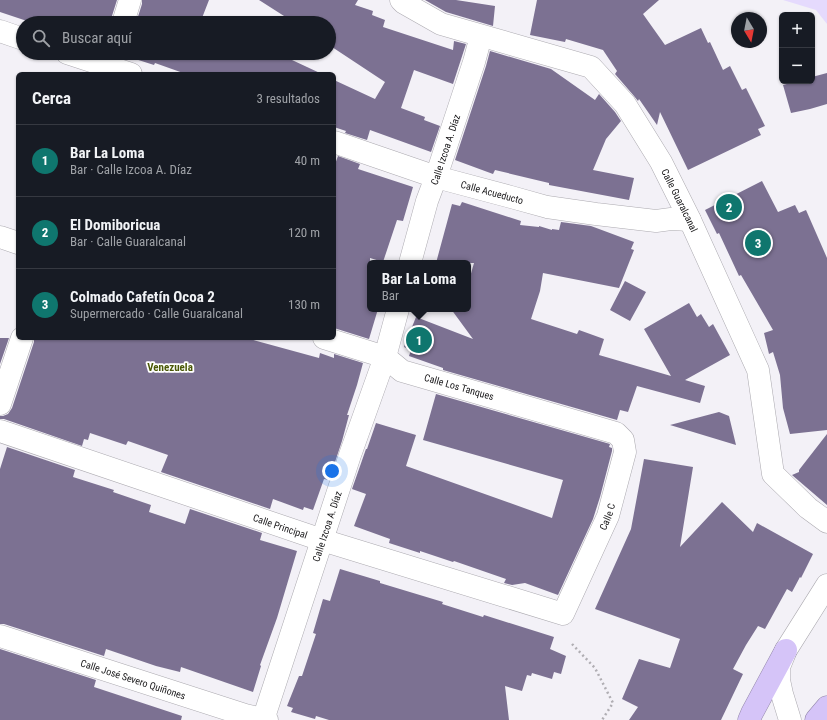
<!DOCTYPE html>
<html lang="es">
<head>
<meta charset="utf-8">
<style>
	:root { --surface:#171b24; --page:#20242c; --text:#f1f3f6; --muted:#9ea1a6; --line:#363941; --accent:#0f766e }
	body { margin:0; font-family:"Roboto Condensed",sans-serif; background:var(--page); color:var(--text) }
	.controls { position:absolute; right:12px; top:12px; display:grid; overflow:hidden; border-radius:6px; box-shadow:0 1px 3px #0004 }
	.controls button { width:36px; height:36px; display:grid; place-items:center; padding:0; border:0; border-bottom:1px solid var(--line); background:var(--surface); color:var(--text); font:20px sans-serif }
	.compass { position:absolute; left:731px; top:12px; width:36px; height:36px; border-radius:50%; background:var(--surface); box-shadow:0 1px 3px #0004; rotate:170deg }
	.you { position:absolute; left:332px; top:471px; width:14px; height:14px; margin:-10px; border:3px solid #fff; border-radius:50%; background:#1a73e8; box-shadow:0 0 0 6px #1a73e833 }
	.badge { display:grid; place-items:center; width:26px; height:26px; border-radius:50%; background:var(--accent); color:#fff; font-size:13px; font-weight:700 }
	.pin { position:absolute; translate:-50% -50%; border:2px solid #fff; box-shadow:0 1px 4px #0006 }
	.popup { position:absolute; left:367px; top:260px; width:104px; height:52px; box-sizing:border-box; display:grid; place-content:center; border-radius:6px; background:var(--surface); filter:drop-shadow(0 1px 3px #0005); font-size:13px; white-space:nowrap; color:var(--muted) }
	.popup b { font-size:15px; color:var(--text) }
	.popup::after { content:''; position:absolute; left:50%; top:100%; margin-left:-8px; border:8px solid transparent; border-top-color:var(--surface) }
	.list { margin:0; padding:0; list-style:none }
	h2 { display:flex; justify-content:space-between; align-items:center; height:52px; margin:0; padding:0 16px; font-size:17px }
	h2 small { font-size:13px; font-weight:400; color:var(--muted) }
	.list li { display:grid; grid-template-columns:26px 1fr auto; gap:12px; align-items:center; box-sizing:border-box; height:72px; padding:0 16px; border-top:1px solid var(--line) }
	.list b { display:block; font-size:15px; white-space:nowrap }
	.list p { margin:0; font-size:13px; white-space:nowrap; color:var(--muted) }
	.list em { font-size:13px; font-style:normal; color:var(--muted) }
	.icon { flex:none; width:22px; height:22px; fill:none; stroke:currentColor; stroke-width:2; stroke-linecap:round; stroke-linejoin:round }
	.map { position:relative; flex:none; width:827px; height:720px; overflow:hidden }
	.search { position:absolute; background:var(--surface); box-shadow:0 1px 3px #0004; left:16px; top:16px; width:320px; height:44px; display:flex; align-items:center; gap:10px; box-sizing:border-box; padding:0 14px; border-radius:22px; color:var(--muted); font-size:15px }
	.panel { position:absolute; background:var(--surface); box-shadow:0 1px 3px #0004; left:16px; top:72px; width:320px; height:268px; border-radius:6px }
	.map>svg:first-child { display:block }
	.green { fill:#e5dafd }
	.building { fill:#7c7192 }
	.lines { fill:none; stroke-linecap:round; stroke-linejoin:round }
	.minor-casing { stroke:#acaab0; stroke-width:23 }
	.highway-casing { stroke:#9387aa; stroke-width:23 }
	.path { stroke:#b0aeb3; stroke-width:2.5; stroke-dasharray:2 3; stroke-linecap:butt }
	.minor { stroke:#fff; stroke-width:22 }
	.highway { stroke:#d5c4f8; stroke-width:22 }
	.labels { text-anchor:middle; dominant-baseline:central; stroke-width:3.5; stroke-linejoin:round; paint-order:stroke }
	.street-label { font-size:10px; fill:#181719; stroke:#fff }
	.neighbourhood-label { font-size:11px; font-weight:bold; fill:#4a5806; stroke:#fff }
</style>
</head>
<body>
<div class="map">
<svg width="827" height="720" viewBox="0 0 827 720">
	<rect width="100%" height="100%" fill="#f3f1f7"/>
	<path class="green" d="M783 0H827V24L816 10Z"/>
	<path class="building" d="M0 0H117L111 19V23H33L0 12Z
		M142 0H209L202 18 213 23H136L142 4Z
		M259 0H358L355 5 373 11 372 15 385 20 383 27 453 50 454 41 466 44 453 84 414 70 401 108 425 117 424 120 440 126 431 152 370 130 367 140 345 133 346 131 334 127V80L375 99 385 82 329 45V23H295Z
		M425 0H456L495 6 493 26 446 12Z
		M537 0H659L643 14 665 45 701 28 708 43 710 42 723 70 730 66 742 90 746 88 765 126 758 129 761 135 688 170 660 112 657 125 639 99 638 101 634 96 615 74 617 71 603 50 566 39 565 42 530 35Z
		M490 51 551 69 595 100 599 94 615 112 621 121 606 139 593 170 634 178 629 200 549 185V183L495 170 493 174 455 160 486 66Z
		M130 53H277L322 74H186L155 63 154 65 129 57Z
		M827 73V104L810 109 791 113 783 85 798 81H812V77Z
		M338 156 360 164 358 169 413 187 403 221 397 220 383 262 370 258V309H378L369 339 334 328V167Z
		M762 181 778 212 795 205 799 213 806 210 827 258V430L790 434 783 408 780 375 773 352 769 354 764 333 773 330 741 275 739 276 719 233 717 234 705 210Z
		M462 202 521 221 520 225 539 227V226L552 230V229L559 230 561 222 591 226 634 242 631 249 634 250 619 288 543 273 540 291 531 319 577 334 579 330 604 339 599 355 671 376 644 329 689 303 697 317 701 314 709 327 713 324 730 355 685 380 705 386 700 403 637 386 628 412 620 410 617 420 443 370V368L409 356 411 350 404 347 416 317 473 339 451 309H468V284L474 263H436L452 204 460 206Z
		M625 281 646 292 630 321 610 310Z
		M0 338H9L0 364Z
		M34 338H246L319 358 320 353 334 358V354L363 363 357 385 347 415H349L342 441 329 480 324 479 313 510 304 507 303 510 273 499 270 509 161 472 168 455 128 441 126 445 90 433 88 440 84 439 82 446 4 419H0V416H3L8 414 12 408 34 342Z
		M436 394 610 444 609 447 612 448V451L600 497 593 519 558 595 525 583 512 585 504 583 506 579 454 561 453 562 420 551V553L389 543 390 539 354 526 366 494 352 489 366 449H367L376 423 416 435 406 466 552 518 563 480 423 440Z
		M719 412 729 416 736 445 670 425Z
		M827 434V505L792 475 799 472V470Z
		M7 447 75 470 73 477 114 490 113 492 151 505 149 512 185 524 190 509 262 533 260 540 297 551 277 618 260 665 261 666 253 692 181 667 180 672 156 666 106 649 104 656 4 624H0V469Z
		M644 459 693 467 680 547 722 502 753 532 757 523 813 554 801 578 800 577 792 592 787 589 765 629 758 626 746 645 733 669 743 674 721 720H629L638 707 622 699 639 659 670 668 680 639 595 609 631 529Z
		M340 569 380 581V583L443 602 442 604 483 617 484 615 554 637 550 649 566 656 561 674 554 672 552 679 532 673 531 676 527 675 522 691 505 686 509 720H329L316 716 315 719 291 712 293 708 287 706 299 676H302L316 634 313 633 323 599 330 601Z
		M0 649 96 680 94 687 182 716 181 720H0Z"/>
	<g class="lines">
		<g class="minor-casing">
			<g id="minor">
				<path id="s1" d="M401 0 404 3 441 24 591 67 625 104 661 162 690 220 758 370 773 474 808 508 827 522"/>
				<path d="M123 23 130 0"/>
				<path d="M0 31 23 39"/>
				<path d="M67 53 131 74"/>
				<path id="s2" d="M334 142 436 177 511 197 547 207 596 214 656 221 671 219 690 220"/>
				<path d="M0 237 18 243"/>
				<path id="s3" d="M410 263 427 201 436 177 474 62 481 36"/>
				<path d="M0 404 22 338"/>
				<path id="s4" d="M0 431 322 540 563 614 608 516 625 452 623 440 616 433 402 371 385 357 324 338"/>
				<path id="s5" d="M0 636 245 715 267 720"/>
				<path id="s6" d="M263 720 350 455 385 357 398 309"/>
				<path d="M790 720 782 694 779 680V667L786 650 827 585"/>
			</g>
		</g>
		<g class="highway-casing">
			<path id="highway" d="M749 720 752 713 786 650
				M816 720 827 707"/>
		</g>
		<path class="path" d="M572 644 595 668 613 703 602 720"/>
		<use href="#minor" class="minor"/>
		<use href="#highway" class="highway"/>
	</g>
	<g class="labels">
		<g class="street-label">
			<text stroke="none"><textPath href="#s3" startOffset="119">Calle Izcoa A. Díaz</textPath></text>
			<text stroke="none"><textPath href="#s2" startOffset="166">Calle Acueducto</textPath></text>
			<text stroke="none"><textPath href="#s1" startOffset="364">Calle Guaralcanal</textPath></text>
			<text transform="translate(459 387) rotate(16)">Calle Los Tanques</text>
			<text stroke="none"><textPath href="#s4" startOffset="699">Calle C</textPath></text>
			<text stroke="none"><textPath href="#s4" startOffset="296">Calle Principal</textPath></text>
			<text stroke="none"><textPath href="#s6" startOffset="204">Calle Izcoa A. Díaz</textPath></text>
			<text stroke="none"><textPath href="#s5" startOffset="140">Calle José Severo Quiñones</textPath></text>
		</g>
		<g class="neighbourhood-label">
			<text x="170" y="367">Venezuela</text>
		</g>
	</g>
</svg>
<div class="controls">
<button>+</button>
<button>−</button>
</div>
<svg class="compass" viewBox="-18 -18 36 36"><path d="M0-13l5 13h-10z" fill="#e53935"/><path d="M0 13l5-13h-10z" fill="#9ea1a6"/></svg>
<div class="you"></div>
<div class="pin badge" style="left:419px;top:340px">1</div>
<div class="popup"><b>Bar La Loma</b>Bar</div>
<div class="pin badge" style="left:729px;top:207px">2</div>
<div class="pin badge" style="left:758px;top:243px">3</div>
<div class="search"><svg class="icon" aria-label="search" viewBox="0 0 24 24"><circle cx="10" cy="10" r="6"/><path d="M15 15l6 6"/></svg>Buscar aquí</div>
<section class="panel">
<h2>Cerca<small>3 resultados</small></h2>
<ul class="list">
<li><span class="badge">1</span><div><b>Bar La Loma</b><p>Bar · Calle Izcoa A. Díaz</p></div><em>40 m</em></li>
<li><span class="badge">2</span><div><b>El Domiboricua</b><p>Bar · Calle Guaralcanal</p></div><em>120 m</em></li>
<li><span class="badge">3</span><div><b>Colmado Cafetín Ocoa 2</b><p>Supermercado · Calle Guaralcanal</p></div><em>130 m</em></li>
</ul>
</section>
</div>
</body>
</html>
